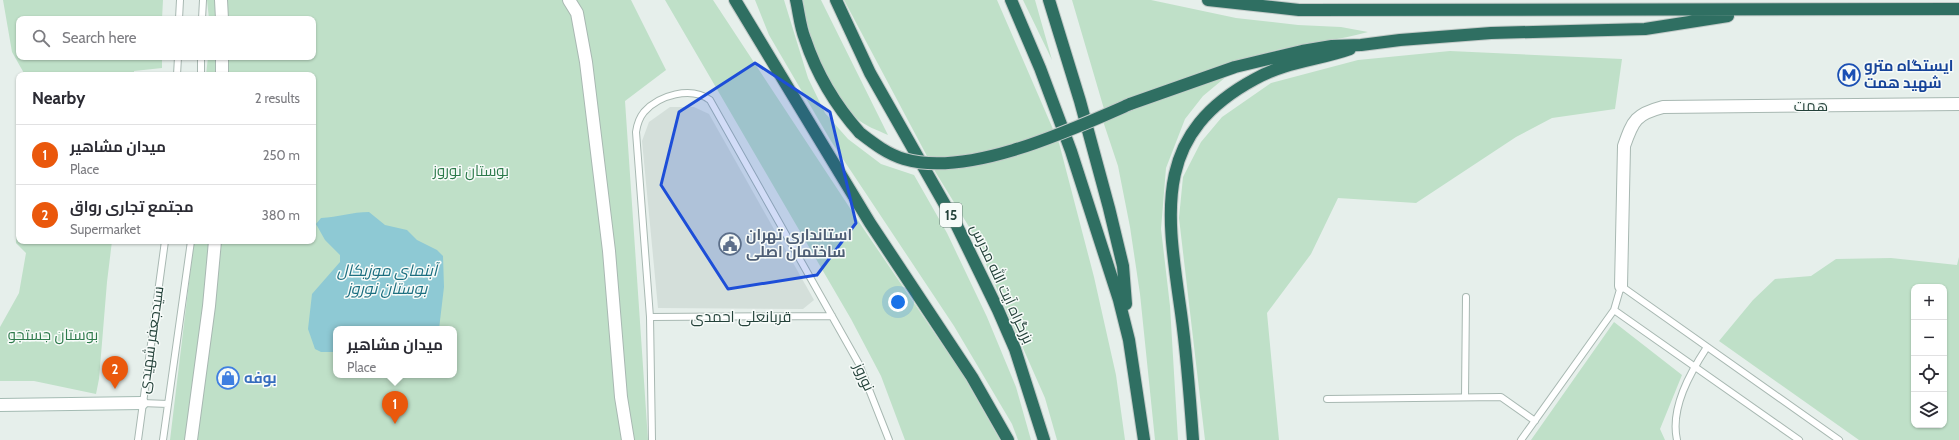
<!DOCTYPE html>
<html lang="en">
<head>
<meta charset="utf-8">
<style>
	:root { --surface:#fff; --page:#f7f7f7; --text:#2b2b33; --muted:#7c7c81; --line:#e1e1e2; --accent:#ea580c }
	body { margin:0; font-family:Cabin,Cairo,sans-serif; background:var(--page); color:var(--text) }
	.controls { position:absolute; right:12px; bottom:12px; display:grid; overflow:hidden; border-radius:8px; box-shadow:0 1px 3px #0004 }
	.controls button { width:36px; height:36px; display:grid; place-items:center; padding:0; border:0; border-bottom:1px solid var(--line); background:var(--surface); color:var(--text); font:20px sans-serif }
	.you { position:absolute; left:898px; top:302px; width:14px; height:14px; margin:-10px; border:3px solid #fff; border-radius:50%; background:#1a73e8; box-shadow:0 0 0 6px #1a73e833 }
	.badge { display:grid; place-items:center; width:26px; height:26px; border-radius:50%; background:var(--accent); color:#fff; font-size:13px; font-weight:700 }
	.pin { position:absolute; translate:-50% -33px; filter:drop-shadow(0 1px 2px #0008) }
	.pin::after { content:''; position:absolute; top:21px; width:14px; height:12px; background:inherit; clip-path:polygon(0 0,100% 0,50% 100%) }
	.popup { position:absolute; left:333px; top:326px; width:124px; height:52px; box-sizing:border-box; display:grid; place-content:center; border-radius:8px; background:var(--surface); filter:drop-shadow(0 1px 3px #0005); font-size:13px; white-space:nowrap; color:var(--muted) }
	.popup b { font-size:15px; color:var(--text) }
	.popup::after { content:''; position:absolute; left:50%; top:100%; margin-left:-8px; border:8px solid transparent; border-top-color:var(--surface) }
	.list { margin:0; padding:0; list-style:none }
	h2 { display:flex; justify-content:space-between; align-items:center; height:52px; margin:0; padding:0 16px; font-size:17px }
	h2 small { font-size:13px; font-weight:400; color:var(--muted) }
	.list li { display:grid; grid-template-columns:26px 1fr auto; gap:12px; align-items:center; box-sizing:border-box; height:60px; padding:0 16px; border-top:1px solid var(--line) }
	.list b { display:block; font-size:15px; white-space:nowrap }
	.list p { margin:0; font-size:13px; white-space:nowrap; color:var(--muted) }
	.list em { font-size:13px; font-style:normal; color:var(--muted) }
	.icon { flex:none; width:22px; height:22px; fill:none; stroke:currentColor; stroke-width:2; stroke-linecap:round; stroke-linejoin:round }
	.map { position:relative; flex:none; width:1959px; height:440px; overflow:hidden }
	.search { position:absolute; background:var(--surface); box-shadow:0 1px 3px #0004; left:16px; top:16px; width:300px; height:44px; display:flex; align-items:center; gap:10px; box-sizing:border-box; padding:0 14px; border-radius:8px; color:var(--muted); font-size:15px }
	.panel { position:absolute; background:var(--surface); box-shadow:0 1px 3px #0004; left:16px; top:72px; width:300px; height:172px; border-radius:8px }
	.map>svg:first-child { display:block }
	.built { fill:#d4dfda }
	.green { fill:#bfe0c8; fill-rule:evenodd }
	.water { fill:#8ec9d4 }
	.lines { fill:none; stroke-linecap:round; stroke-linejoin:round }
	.lane-casing { stroke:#a8b8b2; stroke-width:8 }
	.street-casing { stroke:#a8b8b2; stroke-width:14 }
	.secondary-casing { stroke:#a4bbb3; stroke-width:14 }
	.highway-casing { stroke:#c2cac8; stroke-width:14 }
	.lane { stroke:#fff; stroke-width:6 }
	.street { stroke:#fff; stroke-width:12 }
	.secondary { stroke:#fff; stroke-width:12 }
	.highway { stroke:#2f6f62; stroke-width:12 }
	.highway-bridge-casing { stroke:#c2cac8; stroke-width:14; stroke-linecap:butt }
	.highway-bridge { stroke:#2f6f62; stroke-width:12 }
	.marked { fill:#1d4ed8; fill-opacity:0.2; stroke:#1d4ed8; stroke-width:3; stroke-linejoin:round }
	.labels { text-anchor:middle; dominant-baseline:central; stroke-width:3; stroke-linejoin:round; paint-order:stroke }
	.shield { fill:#f7fbf9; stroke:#637a73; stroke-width:1 }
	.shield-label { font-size:14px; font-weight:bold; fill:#24423a }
	.transit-label { font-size:15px; font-weight:bold; fill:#164399; stroke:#f7fbf9; text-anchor:start }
	.street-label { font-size:15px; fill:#24423a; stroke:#f7fbf9 }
	.park-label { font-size:15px; fill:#2d7a4b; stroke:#f7fbf9 }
	.service-label { font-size:15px; font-weight:bold; fill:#4e5e75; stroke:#f7fbf9; text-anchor:start }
	.shop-label { font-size:15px; font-weight:bold; fill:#366cbe; stroke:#f7fbf9; text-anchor:start }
	.water-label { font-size:16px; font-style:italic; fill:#1c6f80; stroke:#f7fbf9 }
</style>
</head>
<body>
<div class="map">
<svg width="1959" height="440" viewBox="0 0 1959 440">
	<rect width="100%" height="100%" fill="#e6efeb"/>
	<path class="built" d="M670 107H694L709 114 814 300 803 309 658 308 642 141 649 122Z"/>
	<path class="green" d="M3 0H163L162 19H19V57H162V68L134 71V75H25L12 52Z
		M207 0H631L666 70 625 101 648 440H170L194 241H313V75H206L208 57H313V19H209ZM336 329H454V375H336Z
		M665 0H713L863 228 963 375 1000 440H905L881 376 851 319Z
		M755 0H784L808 78 825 113 848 139 881 164 914 175 947 233 987 317 1016 387 1031 440H1018L1012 424 954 326 831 141 769 35Z
		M801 0H821L888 135C877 130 865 126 856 118 824 90 811 39 801 0Z
		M844 0H997L1059 143 1094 277 1116 375 1125 440H1057L1045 398 971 230 936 173Z
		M1023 0H1035L1052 60Z
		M1072 0H1151L1236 18 1298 25 1341 27 1368 32C1339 40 1310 43 1281 49 1220 63 1162 86 1104 109Z
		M1450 51 1622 59 1615 109 1552 118 1516 137 1416 203 1338 198 1311 254 1267 313 1279 440H1205L1179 218 1183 177 1201 142 1222 117 1271 83 1358 60Z
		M1233 71 1203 96 1185 119 1166 168 1161 229 1170 306 1178 440H1155L1140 294 1130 227 1118 166 1103 121Z
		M19 222V241H112L107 282 99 379 96 394 34 381H0V327L19 293 26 253 16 243V228Z
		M1959 257V440H1859L1719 341 1753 300 1775 279 1811 276 1836 259 1891 258 1957 265ZM1914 287H1944V425H1914Z
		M1614 322 1682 375 1660 429 1665 440H1531Z"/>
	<path class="water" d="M369 212 385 225 407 230 417 240 437 250 443 256 444 287 439 329H336V352H321L315 349 308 329 312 294 340 262V255L325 240 316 224 321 218C338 217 352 212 369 212Z"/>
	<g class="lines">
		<g class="lane-casing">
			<path id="lane" d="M179 19 180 0
				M202 19 203 0
				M177 75 178 57
				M201 75V57
				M1614 310 1799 440
				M650 317 832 316
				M1465 397 1466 297
				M1327 399 1501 397 1535 421
				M142 403 168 404
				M138 440 165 241
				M163 440 191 241
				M652 440 650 317 636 132C637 125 639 118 644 112 659 95 691 86 710 100L859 364 889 440
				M1521 440 1614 310 1621 286 1839 440
				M1677 440C1670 408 1690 373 1707 347"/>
		</g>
		<g class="street-casing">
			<path id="street" d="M221 0 222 19
				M569 0 577 13 586 62 609 251 621 397 628 440
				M222 75V57
				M1621 286 1624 146C1633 120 1636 114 1663 107L1959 104
				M191 440 209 306 215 241"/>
		</g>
		<g class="secondary-casing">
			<path id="secondary" d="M0 405 142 403"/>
		</g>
		<g class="highway-casing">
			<path id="highway" d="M735 0 870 223 972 377 1008 440
				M796 0C799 13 800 27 805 39 817 75 835 105 860 133
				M836 0 870 73 957 226 998 310 1015 349 1044 440
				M1011 0 1040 68 1071 151 1119 300 1129 340 1144 440
				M1049 0 1080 101 1109 208 1123 266 1126 304
				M1208 0 1299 10 1959 9
				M1130 104 1235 67 1302 51 1332 46 1361 45 1400 40 1491 33 1645 29 1728 16
				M1193 440C1190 398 1187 356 1181 313 1167 213 1151 135 1255 79 1285 62 1319 60 1350 49"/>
		</g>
		<use href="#lane" class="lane"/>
		<use href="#street" class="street"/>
		<use href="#secondary" class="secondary"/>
		<use href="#highway" class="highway"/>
		<g class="highway-bridge-casing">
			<path id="highway-bridge" d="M860 133C873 143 887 154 904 159 968 178 1071 130 1130 104"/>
		</g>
		<use href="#highway-bridge" class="highway-bridge"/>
	</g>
	<path class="marked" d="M755 63 830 112 856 223 817 275 728 289 661 185 679 112Z"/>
	<defs>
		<g id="metro-ring" transform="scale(1.15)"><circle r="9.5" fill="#f7fbf9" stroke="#1a4fb4" stroke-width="1.5"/><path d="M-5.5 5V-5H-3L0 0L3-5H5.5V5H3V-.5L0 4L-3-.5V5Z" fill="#1a4fb4"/></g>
		<g id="civic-ring" transform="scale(1.15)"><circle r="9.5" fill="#f7fbf9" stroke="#5c6f8a" stroke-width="1.5"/><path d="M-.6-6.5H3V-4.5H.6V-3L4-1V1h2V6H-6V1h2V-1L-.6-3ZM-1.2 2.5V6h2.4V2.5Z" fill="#5c6f8a"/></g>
		<g id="shop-ring" transform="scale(1.15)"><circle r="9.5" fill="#f7fbf9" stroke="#3f7fe0" stroke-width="1.5"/><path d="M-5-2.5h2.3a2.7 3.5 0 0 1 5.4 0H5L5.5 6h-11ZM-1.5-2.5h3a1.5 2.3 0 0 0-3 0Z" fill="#3f7fe0"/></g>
	</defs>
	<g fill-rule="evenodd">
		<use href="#metro-ring" x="1849" y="75"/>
		<use href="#civic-ring" x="730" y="244"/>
		<use href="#shop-ring" x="228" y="378"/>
	</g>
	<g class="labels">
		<rect class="shield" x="940" y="203" width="22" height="24" rx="3"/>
		<g class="shield-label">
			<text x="951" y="215">15</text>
		</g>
		<g class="transit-label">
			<text x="1864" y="66">ایستگاه مترو<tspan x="1864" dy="17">شهید همت</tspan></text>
		</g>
		<g class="street-label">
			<text x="1811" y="106">همت</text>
			<text transform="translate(1002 284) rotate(65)">بزرگراه آیت الله مدرس</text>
			<text x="741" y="317">قربانعلی احمدی</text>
			<text transform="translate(151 340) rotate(-82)">سیدجعفر شهیدی</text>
			<text transform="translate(864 377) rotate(66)">نوروز</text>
		</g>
		<g class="park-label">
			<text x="471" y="171">بوستان نوروز</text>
			<text x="53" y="335">بوستان جستجو</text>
		</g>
		<g class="service-label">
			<text x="746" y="235">استانداری تهران<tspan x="746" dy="17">ساختمان اصلی</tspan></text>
		</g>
		<g class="shop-label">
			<text x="244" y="378">بوفه</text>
		</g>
		<g class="water-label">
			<text x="387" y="270">آبنمای موزیکال<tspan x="387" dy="18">بوستان نوروز</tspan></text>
		</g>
	</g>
</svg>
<div class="controls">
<button>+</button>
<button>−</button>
<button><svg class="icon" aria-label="locate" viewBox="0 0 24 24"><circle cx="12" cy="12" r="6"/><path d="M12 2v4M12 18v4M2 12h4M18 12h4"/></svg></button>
<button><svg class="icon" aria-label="layers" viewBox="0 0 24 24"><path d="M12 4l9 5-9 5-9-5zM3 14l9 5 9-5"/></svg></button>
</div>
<div class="you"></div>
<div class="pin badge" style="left:395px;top:424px">1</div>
<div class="popup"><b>میدان مشاهیر</b>Place</div>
<div class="pin badge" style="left:115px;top:389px">2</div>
<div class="search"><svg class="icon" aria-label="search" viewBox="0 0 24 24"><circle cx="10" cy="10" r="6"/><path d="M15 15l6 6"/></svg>Search here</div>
<section class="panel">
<h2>Nearby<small>2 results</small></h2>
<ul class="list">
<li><span class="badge">1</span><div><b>میدان مشاهیر</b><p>Place</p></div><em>250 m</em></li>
<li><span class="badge">2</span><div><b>مجتمع تجاری رواق</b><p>Supermarket</p></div><em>380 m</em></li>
</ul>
</section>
</div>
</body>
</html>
